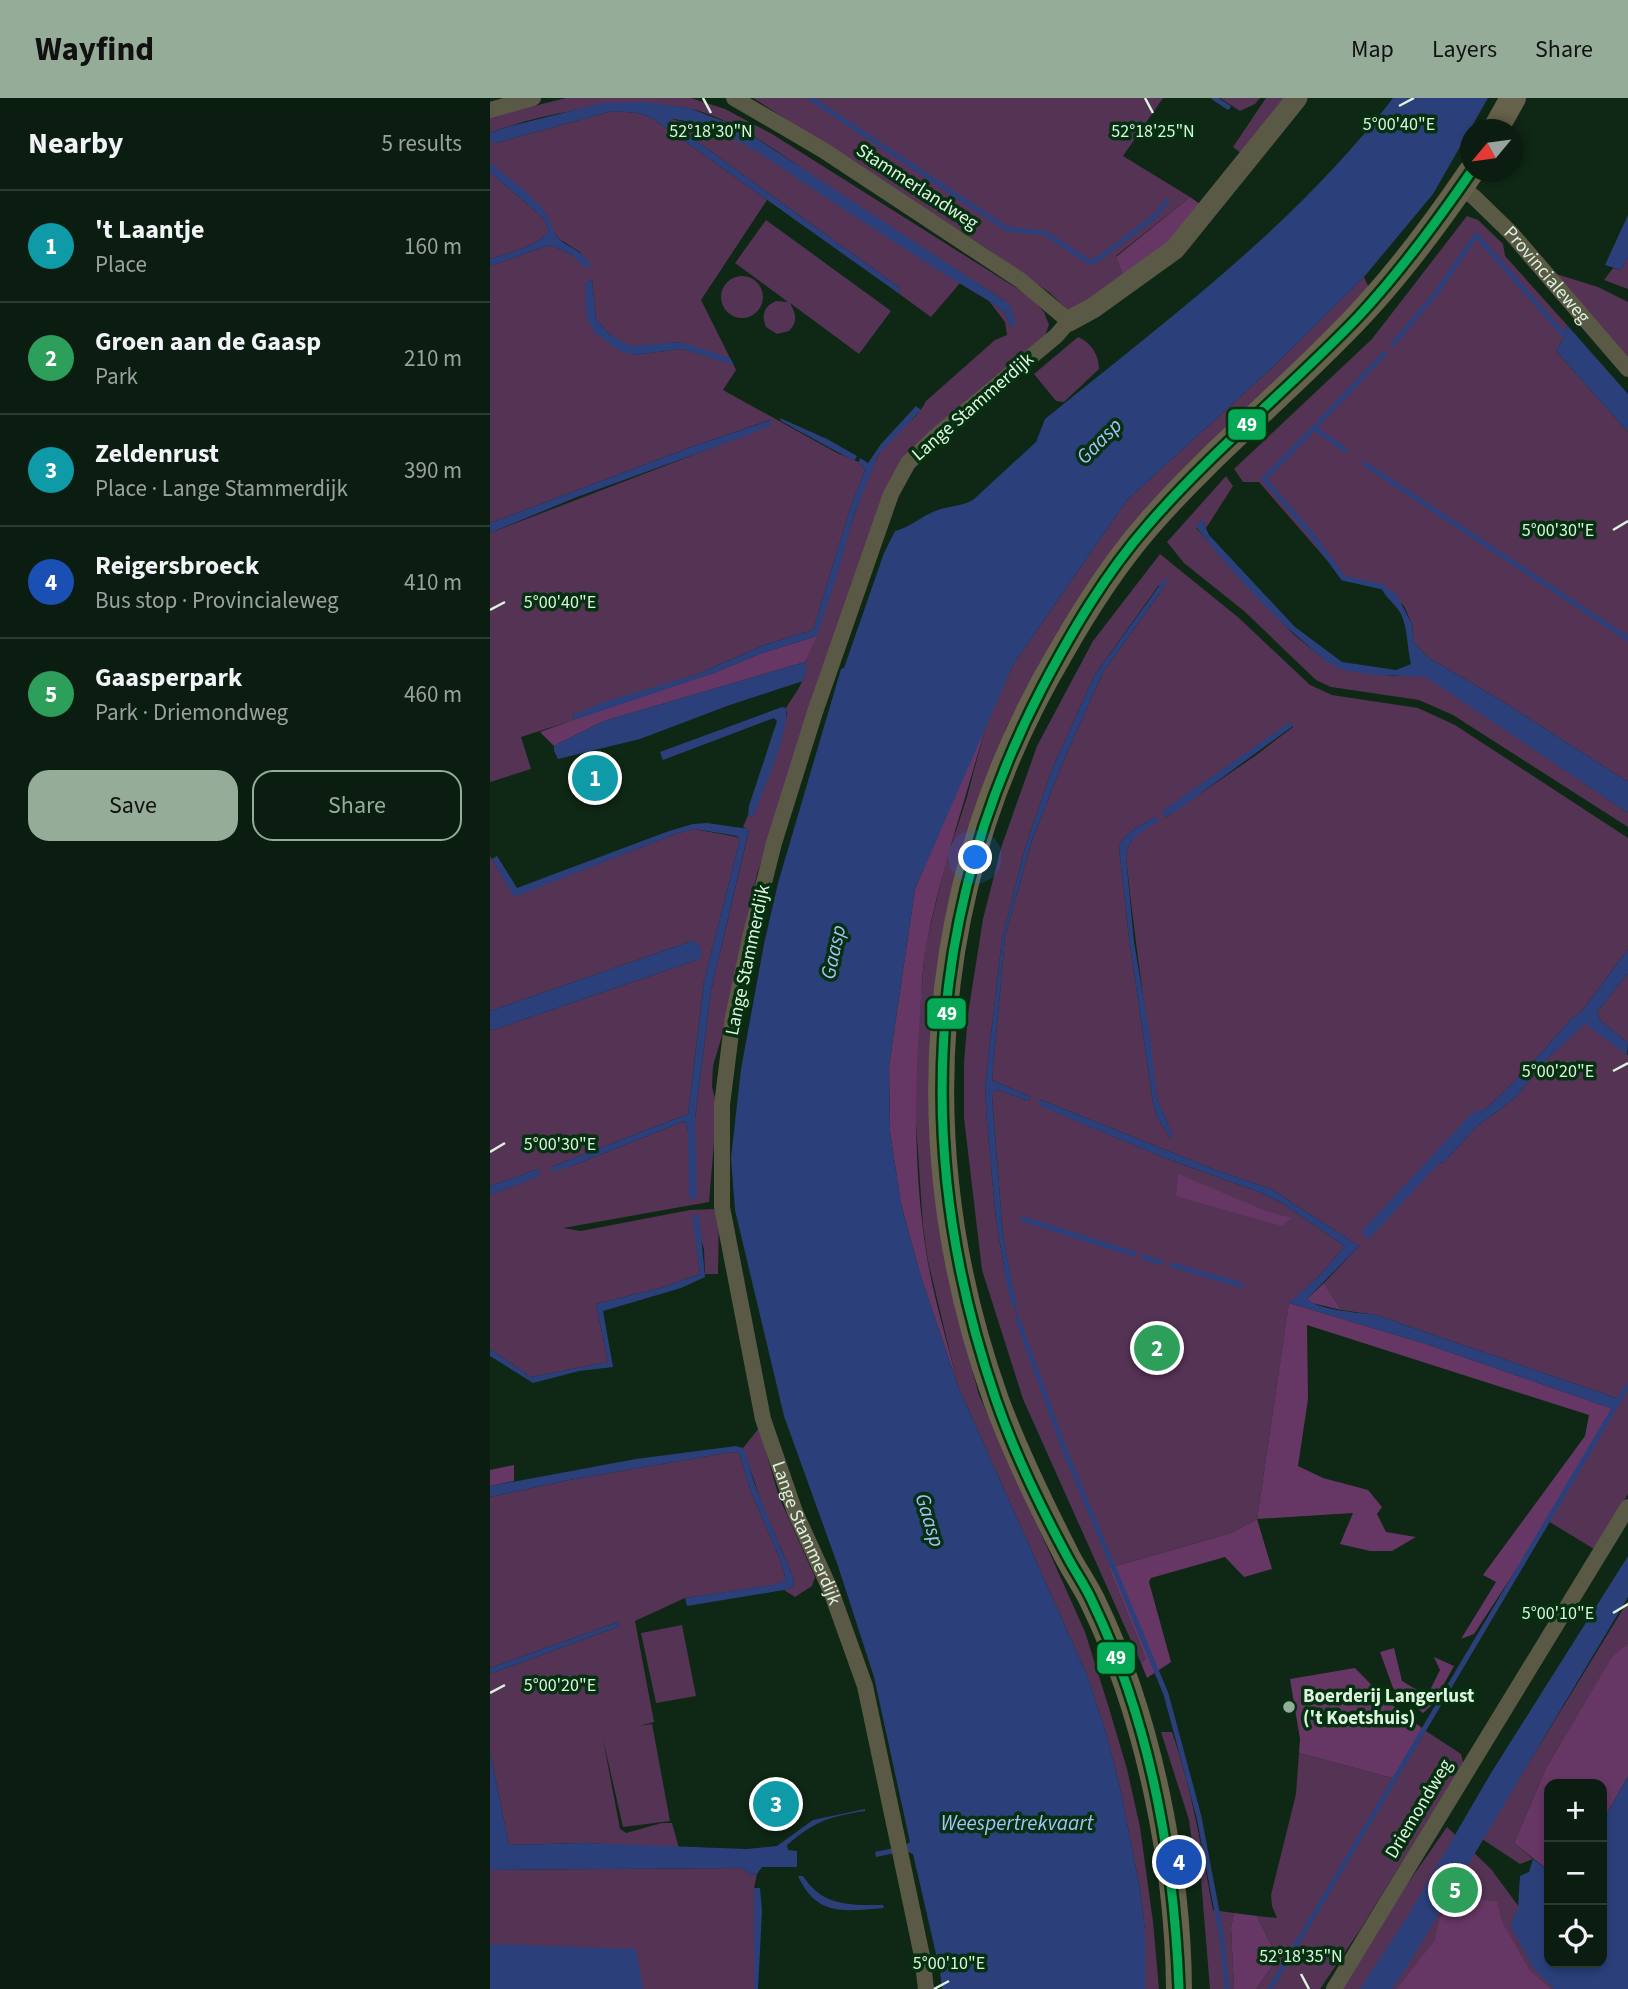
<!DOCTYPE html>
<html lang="en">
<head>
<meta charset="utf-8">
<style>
	:root { --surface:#0b1d10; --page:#142619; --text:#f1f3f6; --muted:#9aa29f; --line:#2b3b30; --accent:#94ac98 }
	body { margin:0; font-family:"Source Sans 3",sans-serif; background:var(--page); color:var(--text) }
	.controls { position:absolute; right:21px; bottom:21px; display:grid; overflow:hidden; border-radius:14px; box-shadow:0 4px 10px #0003 }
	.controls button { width:63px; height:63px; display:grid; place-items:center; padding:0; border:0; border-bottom:2px solid var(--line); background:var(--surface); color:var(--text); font:35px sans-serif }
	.compass { position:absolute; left:970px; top:21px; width:63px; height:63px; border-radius:50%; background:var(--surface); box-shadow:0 4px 10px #0003; rotate:241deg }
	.you { position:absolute; left:486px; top:760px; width:24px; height:24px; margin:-18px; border:5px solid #fff; border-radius:50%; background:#1a73e8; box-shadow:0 0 0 10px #1a73e833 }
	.badge { display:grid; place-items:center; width:46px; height:46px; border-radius:50%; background:var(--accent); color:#fff; font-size:23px; font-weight:700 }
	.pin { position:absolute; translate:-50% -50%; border:4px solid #fff; box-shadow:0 2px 7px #0006 }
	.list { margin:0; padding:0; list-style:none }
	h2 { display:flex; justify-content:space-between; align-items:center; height:91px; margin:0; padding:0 28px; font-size:30px }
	h2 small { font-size:23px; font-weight:400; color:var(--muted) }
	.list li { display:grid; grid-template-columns:46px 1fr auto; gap:21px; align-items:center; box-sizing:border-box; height:112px; padding:0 28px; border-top:2px solid var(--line) }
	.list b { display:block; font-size:26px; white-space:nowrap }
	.list p { margin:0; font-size:23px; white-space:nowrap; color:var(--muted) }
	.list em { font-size:23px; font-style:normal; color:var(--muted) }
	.actions { display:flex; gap:14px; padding:21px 28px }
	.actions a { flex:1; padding:16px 0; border:2px solid var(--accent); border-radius:21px; text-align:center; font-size:24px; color:var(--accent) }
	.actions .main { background:var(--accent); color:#111 }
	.icon { flex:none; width:38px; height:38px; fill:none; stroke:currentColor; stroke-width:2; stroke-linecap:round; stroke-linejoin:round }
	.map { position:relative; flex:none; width:1138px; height:1891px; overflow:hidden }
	header { display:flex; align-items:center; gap:42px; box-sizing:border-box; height:98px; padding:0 35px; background:var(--accent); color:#111 }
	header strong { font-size:33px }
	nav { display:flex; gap:38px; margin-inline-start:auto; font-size:24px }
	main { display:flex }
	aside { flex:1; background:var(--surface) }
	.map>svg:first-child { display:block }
	.green { fill:#535; fill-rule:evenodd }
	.forest { fill:#663765 }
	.water { fill:#2b407b }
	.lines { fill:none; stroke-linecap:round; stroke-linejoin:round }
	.stream { stroke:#2b407b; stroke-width:5 }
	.minor { stroke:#5a5946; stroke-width:16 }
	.tertiary { stroke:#5a5946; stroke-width:21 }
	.primary { stroke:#66624b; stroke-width:26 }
	.bus-1-casing { stroke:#053110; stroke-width:14 }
	.bus-1 { stroke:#06aa56; stroke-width:9 }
	.ticks { fill:none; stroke:#dcf3de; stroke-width:2.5 }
	.poi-dot { fill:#94ac98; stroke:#053110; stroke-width:2.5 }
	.labels { text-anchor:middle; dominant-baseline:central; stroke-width:7; stroke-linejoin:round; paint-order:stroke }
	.street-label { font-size:19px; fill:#dcf3de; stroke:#053110 }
	.poi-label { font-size:19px; font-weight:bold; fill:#dcf3de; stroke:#053110; text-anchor:start }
	.water-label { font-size:21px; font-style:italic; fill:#a9c0fa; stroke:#053110 }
	.ticks-label { font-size:18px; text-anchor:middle; fill:#dcf3de; stroke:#053110; stroke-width:7; stroke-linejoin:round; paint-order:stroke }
	.line-badge { stroke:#053110; stroke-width:2.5 }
	.badge-label { font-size:19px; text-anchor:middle; font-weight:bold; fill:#fff }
</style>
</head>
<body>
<header>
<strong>Wayfind</strong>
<nav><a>Map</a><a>Layers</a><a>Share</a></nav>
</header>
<main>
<aside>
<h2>Nearby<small>5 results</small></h2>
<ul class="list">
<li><span class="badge" style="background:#0f9aa8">1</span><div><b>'t Laantje</b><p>Place</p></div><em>160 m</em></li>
<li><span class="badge" style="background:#2e9e5b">2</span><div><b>Groen aan de Gaasp</b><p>Park</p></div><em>210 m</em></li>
<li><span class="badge" style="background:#0f9aa8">3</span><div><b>Zeldenrust</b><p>Place · Lange Stammerdijk</p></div><em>390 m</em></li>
<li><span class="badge" style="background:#1a4fb4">4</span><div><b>Reigersbroeck</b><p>Bus stop · Provincialeweg</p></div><em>410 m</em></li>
<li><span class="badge" style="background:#2e9e5b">5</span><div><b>Gaasperpark</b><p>Park · Driemondweg</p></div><em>460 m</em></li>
</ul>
<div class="actions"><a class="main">Save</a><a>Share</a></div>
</aside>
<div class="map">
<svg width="1138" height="1891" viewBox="0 0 1138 1891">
	<rect width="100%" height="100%" fill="#0f2715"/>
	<path class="green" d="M76 0H201L235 11 282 36 539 198 554 214 559 227 554 240 415 366 297 687 267 776 236 924 223 968 222 989 227 1008 219 1104 73 1130 91 1133 200 1112 224 1111 229 1117 228 1176H215L214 1151 203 1117 210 1176 170 1190 106 1206 118 1264 41 1279 0 1251V1097L49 1078 48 1071 0 1088V933L207 862 202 843 0 913V758L25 798 188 735 204 731 247 739 250 741 214 883 198 1016 61 1069 82 1068 195 1023 198 1033 205 1021 221 893 259 732 253 729 258 717 263 719 297 617 296 610C304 596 319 580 315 564 344 497 356 425 387 360 398 337 425 326 436 303L505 242 517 237 515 224 499 203 514 214 521 229 515 203C454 164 393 124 332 84 290 56 248 22 198 10 136 0 59 13 0 35V19Z
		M263 0H673L633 58 700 99 626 158 633 177 580 214 560 195 498 151Z
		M730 0H770L765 6 750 13Z
		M776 0H794L756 59 743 49Z
		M122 13 148 15 162 20 277 102 211 202 246 272 233 292 347 355 369 364 375 372 361 408 323 532 277 546 208 576 83 617 84 622 31 639 41 671 0 684V435L281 327 280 322 204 348 0 425V168L60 147 82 157 96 169 90 154 69 141 63 133 57 117 48 107 0 65V41L6 45ZM102 182 106 221 119 236 140 249 190 244 243 266 192 251 144 257 96 218 99 183Z
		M181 21 220 30 253 44 470 185 441 219 408 195 410 190 180 24Z
		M0 74 53 120 59 133C47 149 18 155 0 161Z
		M977 118 988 122 1013 146 1015 158 1077 227 1075 238 1066 253 1138 334V684L1012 603 939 560 924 545 922 526 914 508 889 486 891 491 849 476 769 384H753L744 371 882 241Z
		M276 122 401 213 369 256 300 205C305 214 309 223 299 233L287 236 276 229C271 217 274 208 286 203L298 204 245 165Z
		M1138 159V191L1114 182 1123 170 1131 172Z
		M1060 174 1108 189 1138 204V263Z
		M231 199a21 21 0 1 1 42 0a21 21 0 1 1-42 0Z
		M874 179 879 190 571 529 516 630 480 728 466 777 445 897 440 943 441 1053 448 1113 471 1230 489 1297 595 1534 619 1610 637 1671 650 1729 663 1824 669 1891H655V1832L650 1791 630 1689 616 1635 597 1577 468 1288 438 1163 433 1128 425 1010 426 959 435 850 456 763 477 699 497 623 523 567 637 402 784 268Z
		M588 239C601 244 609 257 609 271L574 304 566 303 544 276Z
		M736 378 743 388 716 430 712 422 706 430 803 536 830 558 851 571 902 578H936L1138 715V729L963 617 929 602 841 589 826 582 754 513 694 465 677 444Z
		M670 456 749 520 820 587 842 597 928 610 965 627 1138 740V851L1092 913 1082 920 1036 972 997 1010 982 1016 872 1134 949 1065 954 1064 986 1029 1025 1000 1055 963 1095 925 1138 957V1396L1104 1451 1058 1423 1124 1314 1123 1311 1132 1302 886 1217 851 1212 834 1185 869 1148 781 1091 723 1071 549 1001V1007L672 1059 769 1094 792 1105 852 1146 853 1150 830 1177 799 1206 767 1421 741 1435 619 1470 656 1561 651 1565 533 1301 492 1172 474 1020V965L478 916 493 821 511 750 547 648 603 543ZM669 487 672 492 613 574 573 664 541 745 515 839 502 982 541 999 539 1003 508 992 504 993 502 998 513 1138 529 1226 514 1169 506 1122 497 1024 495 988 512 841 535 750 561 674 604 578ZM800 625 803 629 765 658 676 719 677 710ZM665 719C653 731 637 741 636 759 644 838 656 916 666 995 669 1012 681 1024 681 1041L667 1019 663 1005 639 840 629 749C633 735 652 727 665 719Z
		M1138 875V945L1110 922 1107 914Z
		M269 1330 289 1399 325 1479 322 1488 305 1499 294 1492 304 1488 303 1479 273 1409 253 1350Z
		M242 1354 249 1355 261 1394 290 1461 296 1482 284 1487 195 1500 145 1523 164 1624 149 1628 162 1626 180 1723 133 1729 113 1641 130 1731 136 1735 172 1725H182L189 1750 95 1745 19 1747 0 1654V1576L130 1528 128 1524 0 1570V1399L79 1382Z
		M1138 1503V1545L1122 1560 1056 1670 1024 1745 1043 1761 1030 1766 992 1741Z
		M192 1527 206 1598 166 1605 151 1535Z
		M936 1633 971 1656 973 1665 870 1832 830 1891H766L788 1860 767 1818 787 1820 782 1808 781 1797 806 1696 809 1655 906 1681Z
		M671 1634H682C702 1692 712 1752 723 1812L744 1815 741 1830 744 1891H720L711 1781 707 1780 699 1722Z
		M957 1729 1001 1771 1032 1813 1059 1865 1088 1891H852L891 1824Z
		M252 1770 261 1777 267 1776 264 1790V1891H144L0 1850V1772Z"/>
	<path class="forest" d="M700 99 710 106 678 145 633 177 626 159Z
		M327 538 315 564 114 623 64 648 50 634 136 603 221 576 272 555Z
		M497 623C477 698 451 771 436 848 432 870 432 894 430 916 424 997 424 1079 437 1159 444 1202 458 1245 468 1288L431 1179 411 1106 400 1034 399 968 425 791Z
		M688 1076 776 1113 801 1120 792 1128 686 1098Z
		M834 1185 851 1212 822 1205 817 1201Z
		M799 1205 936 1246 1123 1311 1113 1332 1058 1423 984 1536 971 1541 1006 1484 993 1477 1095 1338 1099 1317 817 1227 818 1301 808 1368 833 1380 878 1392 892 1409 887 1416 896 1434 926 1439 902 1453H880L850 1446 863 1415 767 1421 782 1471 754 1479 735 1459 661 1480 659 1484 681 1564 657 1580 651 1565 656 1561 619 1470 741 1435 767 1421Z
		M24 1367V1383L0 1388V1372Z
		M1138 1545V1678L1112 1724V1686H1059V1773L1024 1745 1056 1670 1122 1559Z
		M904 1550 912 1583 937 1598 950 1572 944 1559 964 1568 942 1607 933 1615 903 1590 890 1554Z
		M865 1570 896 1602 936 1633 906 1681 809 1655 810 1641 800 1581Z
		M980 1799 1007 1804 1012 1824 1040 1873 1061 1891H907L945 1842 950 1819Z
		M744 1815 767 1818 788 1860 766 1891H744L741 1830Z"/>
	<path class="water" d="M903 0H998L943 96 874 179 784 268 637 402 523 567 425 791 399 968 400 1034 411 1106 431 1179 468 1288 597 1577 616 1635 630 1689 650 1791 655 1832V1891H452L450 1873 423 1756 415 1753 386 1759 385 1754 414 1748 420 1744 384 1579 348 1468 294 1318 245 1112 241 1060 251 971 274 846 288 785 351 571 354 570 394 455 405 433C421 429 430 419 445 413 457 408 470 409 483 402L546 344 555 321C677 222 807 126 903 0Z
		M154 4 199 10 249 29 515 203 521 209 526 228 521 229 514 214 499 203C445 171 393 137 341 103 294 73 237 25 181 21L180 24 410 190 408 195 162 20 148 15 122 13 6 45 0 44V35L17 29 113 5Z
		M0 65C19 80 43 97 57 117 62 124 62 134 69 141 80 151 95 153 101 169L96 170 82 157 60 147 0 168V161C18 155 47 149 59 133L53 120 0 74Z
		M1138 117V159L1131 172 1115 167Z
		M102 182 106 221 119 236 140 248 190 244 240 260 244 267 192 251 144 257 130 253 105 235 96 218 95 184Z
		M1077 227 1138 296V334L1066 253 1075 238Z
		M426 308 431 312 388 357 364 417 347 477 327 538 272 555 221 576 84 622 83 617 114 604 208 576 277 546 323 532 361 408 375 372 369 364 370 360 378 365 391 346Z
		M290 320 337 341 367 358 364 363 291 323Z
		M281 322V327L258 337 87 399 0 435V425L204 348Z
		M712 421 719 437 805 529 852 564 906 572 921 566C917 550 918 531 911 516 905 505 892 497 889 485L906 496 922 526 924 545 939 560 1012 603 1138 684V715L936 579C913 578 871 578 851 571 838 566 826 555 816 546 775 512 739 470 706 429Z
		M675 480 678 483 672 492 613 574 573 664 541 745 515 839 502 982 541 999 539 1003 508 992 504 993 502 999 513 1138 532 1238 514 1169 506 1122 497 1024 495 988 512 841 535 750 561 674 604 578Z
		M315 564 317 569 313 583 237 608 150 641 68 661 64 653V648L114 623Z
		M292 609 296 610C300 633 272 694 263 719L258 717 259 708 287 623 284 620 173 662 170 654Z
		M800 624 803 628 685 714 675 719 671 714Z
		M665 719 670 722C655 732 637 739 636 759L644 844 660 939 667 1000 683 1038 681 1041 667 1019 663 1005 639 840 629 749C633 735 652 727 665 719Z
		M217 725 259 731 221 893 205 1021 207 1101 199 1100 198 1033 195 1023 82 1068 62 1074 61 1069 198 1016 214 883 250 741 247 738 205 731 188 735 24 799 2 761 7 758 27 790 179 733 203 726Z
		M202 843 209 846 212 859 207 862 0 933V913Z
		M1138 851V875L1107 914 1110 922 1138 945 1137 957 1095 926 1055 963 1025 1000 986 1029 954 1064 949 1065 879 1141 871 1134 982 1015 997 1010 1036 972 1082 920 1092 913Z
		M549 1001 723 1071 781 1091 869 1148 817 1201C831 1213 867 1214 886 1217L1132 1302 1123 1311 936 1246 799 1205 830 1177 853 1150 852 1146 792 1105 769 1094 672 1059 548 1007Z
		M48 1071 50 1078 0 1097V1088Z
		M202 1117H209L215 1179 191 1190 113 1213 123 1269 89 1273 43 1285 0 1258V1251L41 1279 118 1264 106 1206 170 1190 210 1176Z
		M246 1348 253 1350C259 1361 260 1374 265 1387 277 1418 290 1449 303 1479L304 1488 294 1492 197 1508 195 1500 283 1487 296 1482 290 1461 261 1394 249 1355 242 1354 79 1382 0 1399V1388L146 1361Z
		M1138 1458V1499L917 1869 902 1891H870L919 1816 1001 1675Z
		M128 1524 130 1528 0 1576V1570Z
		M0 1654 19 1747 95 1745 257 1751 287 1748 323 1722 375 1711V1713C338 1719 325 1723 297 1747L298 1752 307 1753V1769H272L267 1776 261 1777 252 1770 0 1772Z
		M1138 1678V1891H1064L1044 1871 1020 1827 1028 1810 1030 1778 1039 1774 1043 1761 1059 1773V1865H1112V1724Z
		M308 1778H313C333 1809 360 1807 393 1807L394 1810C354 1813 327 1819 308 1778Z
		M264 1790H270L272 1813 268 1891H264Z
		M0 1846 146 1851 153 1891H0Z"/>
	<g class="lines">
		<path class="stream" d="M320 0 517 131 555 135 599 164 607 162 665 118 677 103
			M724 0 738 9
			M903 246 947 194 986 137 1075 238
			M824 330 894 256
			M855 352 824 330 774 381 822 437 853 480 893 489
			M875 366 1138 541
			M533 1121 644 1156
			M653 1159 670 1164
			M682 1167 751 1187
			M516 1171 524 1206
			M528 1222 575 1353 676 1596 709 1719 732 1840 737 1891
			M780 1891 1138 1287"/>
		<g class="minor">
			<path id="s1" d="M244 0 333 52 530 182 579 223 566 238 444 340 418 365 401 396 325 614 284 745 260 840 243 919 232 1007V1109L273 1321 305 1414 341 1493 375 1588 432 1858 436 1891"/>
			<path d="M0 12 43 0"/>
			<path id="s2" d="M970 89 984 99 1021 135 1138 271"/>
			<path d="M844 1891 1138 1409"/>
		</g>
		<path class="tertiary" d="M579 223 603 210 685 151 807 0"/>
		<path class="primary" d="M1005 32 1023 0
			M689 1891C688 1766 658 1617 603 1504 596 1489 586 1475 578 1460 552 1409 526 1356 506 1302 417 1052 435 783 571 554 596 510 625 465 658 427 718 358 790 299 854 233 902 185 943 130 981 74"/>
		<g class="bus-1-casing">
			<path id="bus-1" d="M689 1891C684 1758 661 1626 603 1505 596 1489 586 1475 578 1460 551 1410 525 1357 506 1302 423 1061 434 818 552 590 582 533 615 476 658 427 722 353 800 290 868 219 910 174 946 125 981 74"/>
		</g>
		<use href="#bus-1" class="bus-1"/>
	</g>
	<path class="ticks" d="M213 0 221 15M655 0 663 15M909 8 924 0M1123 432 1138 423M0 512 15 504M1123 973 1138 965M0 1054 15 1045M1123 1515 1138 1506M0 1595 15 1587M811 1876 819 1891M444 1891 459 1883"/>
	<circle class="poi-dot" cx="799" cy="1609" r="7"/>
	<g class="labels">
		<g class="street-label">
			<text transform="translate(427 89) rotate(33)">Stammerlandweg</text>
			<text stroke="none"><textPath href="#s2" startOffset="124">Provincialeweg</textPath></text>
			<text transform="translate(483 309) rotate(-41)">Lange Stammerdijk</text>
			<text transform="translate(258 862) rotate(-78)">Lange Stammerdijk</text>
			<text stroke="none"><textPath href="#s1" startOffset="1729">Lange Stammerdijk</textPath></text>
			<text transform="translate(929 1711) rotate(-59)">Driemondweg</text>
		</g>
		<g class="poi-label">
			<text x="813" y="1598">Boerderij Langerlust<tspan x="813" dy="22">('t Koetshuis)</tspan></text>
		</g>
		<g class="water-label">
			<text transform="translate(609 343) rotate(-45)">Gaasp</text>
			<text transform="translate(343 854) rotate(-78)">Gaasp</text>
			<text transform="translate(440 1422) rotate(73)">Gaasp</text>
			<text x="527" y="1725">Weespertrekvaart</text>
		</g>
	</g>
	<g class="ticks-label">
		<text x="909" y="32">5°00'40"E</text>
		<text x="221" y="39">52°18'30"N</text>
		<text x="663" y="39">52°18'25"N</text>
		<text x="1068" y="438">5°00'30"E</text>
		<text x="70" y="510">5°00'40"E</text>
		<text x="1068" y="979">5°00'20"E</text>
		<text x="70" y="1052">5°00'30"E</text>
		<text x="1068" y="1521">5°00'10"E</text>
		<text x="70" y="1593">5°00'20"E</text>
		<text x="811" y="1864">52°18'35"N</text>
		<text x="459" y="1871">5°00'10"E</text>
	</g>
	<g class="line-badge">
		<rect x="737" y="310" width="40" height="33" rx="7" fill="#06aa56"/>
		<rect x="436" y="899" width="41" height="33" rx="7" fill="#06aa56"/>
		<rect x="606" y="1543" width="40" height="34" rx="7" fill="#06aa56"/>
	</g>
	<g class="badge-label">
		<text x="757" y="333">49</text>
		<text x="457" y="922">49</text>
		<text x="626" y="1566">49</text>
	</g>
</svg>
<div class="controls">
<button>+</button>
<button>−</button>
<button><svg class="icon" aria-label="locate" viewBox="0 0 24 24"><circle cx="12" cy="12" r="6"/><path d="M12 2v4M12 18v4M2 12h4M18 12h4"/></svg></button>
</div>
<svg class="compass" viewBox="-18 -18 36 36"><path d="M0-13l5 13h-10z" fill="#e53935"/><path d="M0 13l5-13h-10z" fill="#9aa29f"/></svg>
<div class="you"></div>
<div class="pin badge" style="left:105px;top:680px;background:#0f9aa8">1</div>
<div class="pin badge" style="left:667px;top:1250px;background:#2e9e5b">2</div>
<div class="pin badge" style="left:286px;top:1706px;background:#0f9aa8">3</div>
<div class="pin badge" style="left:689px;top:1764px;background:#1a4fb4">4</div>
<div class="pin badge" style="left:965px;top:1792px;background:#2e9e5b">5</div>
</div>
</main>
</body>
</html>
